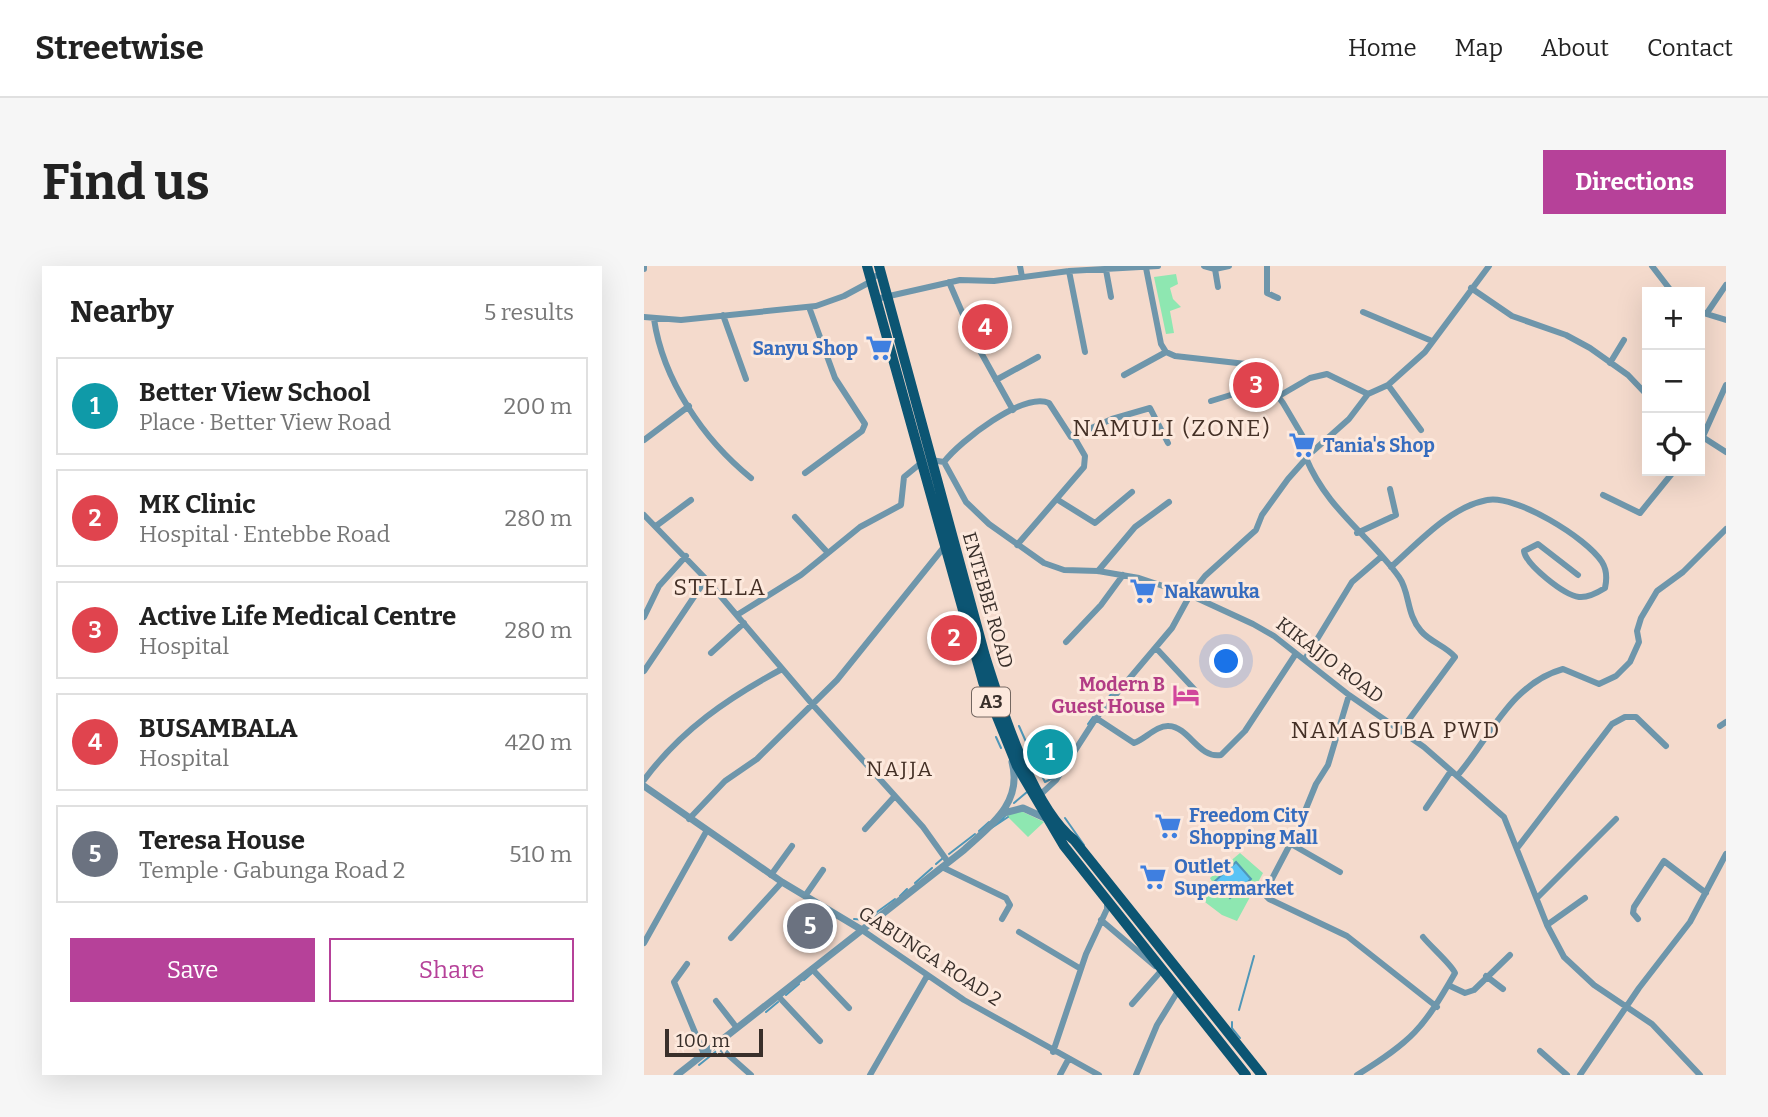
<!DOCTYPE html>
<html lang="en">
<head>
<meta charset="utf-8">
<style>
	:root { --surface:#fff; --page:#f6f6f6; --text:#222; --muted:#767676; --line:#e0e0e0; --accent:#b64199 }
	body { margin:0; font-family:Bitter,serif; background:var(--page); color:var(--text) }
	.controls { position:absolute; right:21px; top:21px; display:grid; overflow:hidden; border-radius:0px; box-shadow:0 7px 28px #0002 }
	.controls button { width:63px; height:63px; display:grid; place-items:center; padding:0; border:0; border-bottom:2px solid var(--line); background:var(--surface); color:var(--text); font:35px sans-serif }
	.scale { position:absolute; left:21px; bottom:18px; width:98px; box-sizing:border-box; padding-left:7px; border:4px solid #392f2a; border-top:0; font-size:19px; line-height:24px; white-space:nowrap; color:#392f2a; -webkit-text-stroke:5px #fde9dd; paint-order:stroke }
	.you { position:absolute; left:583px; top:396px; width:24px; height:24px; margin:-18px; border:5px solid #fff; border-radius:50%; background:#1a73e8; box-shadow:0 0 0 10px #1a73e833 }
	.badge { display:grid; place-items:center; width:46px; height:46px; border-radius:50%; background:var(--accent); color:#fff; font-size:23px; font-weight:700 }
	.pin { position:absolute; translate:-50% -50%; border:4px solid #fff; box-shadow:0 2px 7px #0006 }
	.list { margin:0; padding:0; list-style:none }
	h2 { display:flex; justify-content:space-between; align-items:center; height:91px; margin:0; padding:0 28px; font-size:30px }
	h2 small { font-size:23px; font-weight:400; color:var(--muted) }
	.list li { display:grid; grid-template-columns:46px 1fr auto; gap:21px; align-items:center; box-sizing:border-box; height:98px; margin:0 14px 14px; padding:0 14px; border:2px solid var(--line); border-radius:0px }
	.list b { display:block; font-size:26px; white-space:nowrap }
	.list p { margin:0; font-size:23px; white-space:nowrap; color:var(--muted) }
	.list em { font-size:23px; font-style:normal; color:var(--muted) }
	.actions { display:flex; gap:14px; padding:21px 28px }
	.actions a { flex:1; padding:16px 0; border:2px solid var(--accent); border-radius:0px; text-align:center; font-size:24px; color:var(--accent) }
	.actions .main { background:var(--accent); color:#fff }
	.icon { flex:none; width:38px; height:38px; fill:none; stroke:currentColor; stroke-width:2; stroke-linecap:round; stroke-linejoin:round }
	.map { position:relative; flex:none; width:1082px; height:809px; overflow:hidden; border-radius:0px }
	header { display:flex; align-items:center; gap:42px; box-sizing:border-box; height:98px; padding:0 35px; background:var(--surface); border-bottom:2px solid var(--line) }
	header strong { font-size:33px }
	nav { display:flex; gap:38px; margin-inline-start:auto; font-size:24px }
	.intro { display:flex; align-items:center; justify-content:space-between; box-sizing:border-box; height:168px; padding:0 42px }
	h1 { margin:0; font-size:49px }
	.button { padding:18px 32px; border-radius:0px; background:var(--accent); color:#fff; font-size:24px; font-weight:700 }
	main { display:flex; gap:42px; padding:0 42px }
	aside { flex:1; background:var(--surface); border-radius:0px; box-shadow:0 7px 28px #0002 }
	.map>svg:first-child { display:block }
	.green { fill:#8ee7b1 }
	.water { fill:#59c3f5; stroke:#4f97b8; stroke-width:2 }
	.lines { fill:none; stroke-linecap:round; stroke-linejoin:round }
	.stream { stroke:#4f97b8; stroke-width:2 }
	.minor { stroke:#6e96ab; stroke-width:6 }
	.tertiary { stroke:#6e96ab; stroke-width:7 }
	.primary { stroke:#0c5573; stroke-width:10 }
	.labels { text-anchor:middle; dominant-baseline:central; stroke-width:6; stroke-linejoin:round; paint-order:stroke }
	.shield { fill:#fde9dd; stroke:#746760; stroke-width:2 }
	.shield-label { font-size:18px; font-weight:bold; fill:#392f2a }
	.shop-label { font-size:19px; font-weight:bold; fill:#366cbe; stroke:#fde9dd; text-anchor:start }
	.street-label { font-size:19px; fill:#392f2a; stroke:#fde9dd }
	.hotel-label { font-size:19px; font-weight:bold; fill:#b23c85; stroke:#fde9dd; text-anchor:end }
	.neighbourhood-label { font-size:21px; letter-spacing:2px; fill:#443026; stroke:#fde9dd }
	.quarter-label { font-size:23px; letter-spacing:2px; fill:#443026; stroke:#fde9dd }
</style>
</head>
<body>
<header>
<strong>Streetwise</strong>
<nav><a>Home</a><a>Map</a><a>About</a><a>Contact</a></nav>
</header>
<div class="intro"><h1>Find us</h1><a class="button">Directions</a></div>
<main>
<aside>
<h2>Nearby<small>5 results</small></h2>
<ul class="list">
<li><span class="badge" style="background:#0f9aa8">1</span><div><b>Better View School</b><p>Place · Better View Road</p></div><em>200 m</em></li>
<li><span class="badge" style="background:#e0444e">2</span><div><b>MK Clinic</b><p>Hospital · Entebbe Road</p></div><em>280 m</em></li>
<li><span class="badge" style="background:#e0444e">3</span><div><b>Active Life Medical Centre</b><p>Hospital</p></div><em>280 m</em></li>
<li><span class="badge" style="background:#e0444e">4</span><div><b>BUSAMBALA</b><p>Hospital</p></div><em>420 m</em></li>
<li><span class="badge" style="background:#6b7280">5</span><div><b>Teresa House</b><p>Temple · Gabunga Road 2</p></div><em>510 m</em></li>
</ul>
<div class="actions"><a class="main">Save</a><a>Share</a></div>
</aside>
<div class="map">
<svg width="1082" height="809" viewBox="0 0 1082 809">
	<rect width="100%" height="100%" fill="#f4dacc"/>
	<path class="green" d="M532 8 534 18 526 22 529 33 537 41 526 45 530 67 522 68 510 11Z
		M377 545 400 556 384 571 362 549Z
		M596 587 619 607 593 655 578 649 553 630 569 617 566 612Z"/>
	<path class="water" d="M592 596 607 613 586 632 571 615Z"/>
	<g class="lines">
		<path class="stream" d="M455 443 478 415
			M444 458 449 451
			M375 460 383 478
			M352 471 357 482
			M387 486 393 498
			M395 504 401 516
			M401 516 409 512
			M370 537 383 526
			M421 552 440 579
			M354 557 362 549
			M346 563 364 551
			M335 565 345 556
			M305 588 331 568
			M292 598 299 592
			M271 617 288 602
			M256 630 263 623
			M210 653 222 654 251 633
			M160 714 168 707
			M142 729 155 718
			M595 744 610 690
			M122 746 134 736
			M588 756V762L596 772
			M55 799 75 783"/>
		<path class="minor" d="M376 0 378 11
			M560 0 571 3 574 21
			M623 0V27L634 32
			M1008 0 1028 26
			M502 2 517 78 522 86 531 90 611 99 639 137 668 186
			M0 3V0
			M571 3 585 0
			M462 4 467 31
			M425 5 441 86
			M305 16 330 74 369 144
			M827 22 868 50 922 69 946 82 984 109 1003 129
			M232 33 316 14 350 15 425 5 514 0
			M719 46 788 75
			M1056 46 1082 54
			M1063 47 1082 19
			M79 49 102 113
			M0 51 37 54 172 40 200 30 226 16V12L237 8
			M10 53C19 114 59 173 107 212
			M966 97 980 74
			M480 109 522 86
			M352 114 394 91
			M744 119 777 164
			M635 130 666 112 683 108 724 128
			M567 135 626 117
			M1057 170 1082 186
			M0 174 45 140
			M1056 177 1082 119
			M662 192C683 243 725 269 755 311 766 326 762 348 777 365 786 376 802 380 811 391L758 463
			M287 194 300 196 322 236 345 258 400 297 420 304 454 305 495 312 546 329 609 358 630 370 705 429 780 481 860 551 903 659 920 691 950 719 1008 758 1056 809
			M300 196C316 175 379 126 405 137L427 171 468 153 506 142 524 177
			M161 207 218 165 221 158 191 112 165 41
			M959 229 996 247 1030 205
			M414 234 451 257 488 226
			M0 249 62 313 169 439 279 561 304 596
			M151 251 184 287
			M12 260 47 234
			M713 267 752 249 746 223
			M373 279 440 201 441 190 430 171
			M747 301C774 277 806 241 843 234 871 228 943 272 958 296 963 304 963 313 961 322 953 327 944 332 935 331 920 329 882 299 880 285L894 278 934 309
			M454 305 491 261 525 236
			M93 349 157 309 216 261 257 239 260 211 277 197
			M0 351 15 320 42 290
			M422 376 457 339 479 309
			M512 382 551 424
			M67 387 100 357
			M661 393 708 316 737 291
			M0 405 62 313
			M705 429 684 499 672 518 652 567 620 628 625 633 703 670 793 741
			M452 452 490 477C501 473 513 459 525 460 545 461 555 493 577 489L601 465 651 389
			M1076 460 1082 456
			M813 510C846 472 866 418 919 403L955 418 972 410 986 396 995 376 993 365 997 352 1013 325 1039 306 1082 263
			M0 514C37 464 84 432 138 403
			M397 528 412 514 452 452 528 362 546 329 561 310 612 264 618 249 644 213 668 186 705 153 724 128 744 119 781 86 845 0
			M782 542 807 505
			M45 553 81 515 113 493 193 414 300 281
			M221 563 250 531
			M647 578 696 606
			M874 581 968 458 981 451H992L1022 480
			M298 601 362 632 366 639 358 653
			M127 609 148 580
			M161 630 179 604
			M893 632 972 553
			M994 653 989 647 990 641 1020 595 1062 627
			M457 654 511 700
			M903 659 941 632
			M218 664 320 734 455 809
			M375 666 437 703
			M87 672 138 616
			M0 677 62 566
			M43 698 30 716 60 788
			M168 703 205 742
			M842 710 859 723
			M804 719 821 727 830 724 866 689
			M134 730 176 775
			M72 735 93 762
			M488 738 517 705
			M72 778 107 809
			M896 785 923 809
			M409 786 442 688 463 643V635
			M226 809 283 710
			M416 809 424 794
			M492 809 513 759 534 725
			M713 809C768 775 779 763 811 707 808 699 787 681 779 671
			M936 809 995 722 1046 656 1082 588"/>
		<path class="tertiary" d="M0 520 138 616 218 664
			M360 547 379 542 401 552
			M33 809 320 584C346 560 379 537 368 496"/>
		<path class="primary" d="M223 0 339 416 373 500 420 580 602 809
			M235 0 341 390C357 441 388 541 430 574L618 809"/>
	</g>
	<defs>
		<g id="supermarket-bare" transform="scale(2.1)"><path d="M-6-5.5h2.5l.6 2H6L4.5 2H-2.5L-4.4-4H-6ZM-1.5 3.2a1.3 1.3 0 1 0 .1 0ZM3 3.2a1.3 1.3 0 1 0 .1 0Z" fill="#3f7fe0" stroke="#fde9dd" stroke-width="2.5" paint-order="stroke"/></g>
		<g id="hotel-bare" transform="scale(2.1)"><path d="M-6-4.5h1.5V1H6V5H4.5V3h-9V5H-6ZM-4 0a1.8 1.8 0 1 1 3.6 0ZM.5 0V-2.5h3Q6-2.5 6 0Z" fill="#d1479c" stroke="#fde9dd" stroke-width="2.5" paint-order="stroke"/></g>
	</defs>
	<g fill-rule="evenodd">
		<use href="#supermarket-bare" x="235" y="82"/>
		<use href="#supermarket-bare" x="658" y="179"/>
		<use href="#supermarket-bare" x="499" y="325"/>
		<use href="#hotel-bare" x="542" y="429"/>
		<use href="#supermarket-bare" x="524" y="560"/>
		<use href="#supermarket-bare" x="509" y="611"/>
	</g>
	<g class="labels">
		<rect class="shield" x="328" y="421.5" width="38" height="29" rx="5"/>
		<g class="shield-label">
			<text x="347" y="436">A3</text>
		</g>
		<g class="shop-label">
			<text x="214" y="82" text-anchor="end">Sanyu Shop</text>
			<text x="679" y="179">Tania's Shop</text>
			<text x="520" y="325">Nakawuka</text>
			<text x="545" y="549">Freedom City<tspan x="545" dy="22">Shopping Mall</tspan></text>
			<text x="530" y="600">Outlet<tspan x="530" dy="22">Supermarket</tspan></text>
		</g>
		<g class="street-label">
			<text transform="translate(344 334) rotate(74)">ENTEBBE ROAD</text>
			<text transform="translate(686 394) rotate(37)">KIKAJJO ROAD</text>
			<text transform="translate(286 690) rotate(33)">GABUNGA ROAD 2</text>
		</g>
		<g class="hotel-label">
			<text x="521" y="418">Modern B<tspan x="521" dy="22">Guest House</tspan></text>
		</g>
		<g class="neighbourhood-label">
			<text x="256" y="503">NAJJA</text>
		</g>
		<g class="quarter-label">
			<text x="528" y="162">NAMULI (ZONE)</text>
			<text x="76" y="321">STELLA</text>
			<text x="752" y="464">NAMASUBA PWD</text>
		</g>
	</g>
</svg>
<div class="controls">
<button>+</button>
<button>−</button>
<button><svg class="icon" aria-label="locate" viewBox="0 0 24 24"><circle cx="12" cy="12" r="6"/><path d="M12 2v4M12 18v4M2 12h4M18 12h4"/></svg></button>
</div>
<div class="scale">100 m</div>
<div class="you"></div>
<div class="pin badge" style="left:406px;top:486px;background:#0f9aa8">1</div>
<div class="pin badge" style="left:310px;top:372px;background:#e0444e">2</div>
<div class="pin badge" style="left:612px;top:119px;background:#e0444e">3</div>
<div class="pin badge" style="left:341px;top:61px;background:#e0444e">4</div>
<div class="pin badge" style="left:166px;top:660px;background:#6b7280">5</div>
</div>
</main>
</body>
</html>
